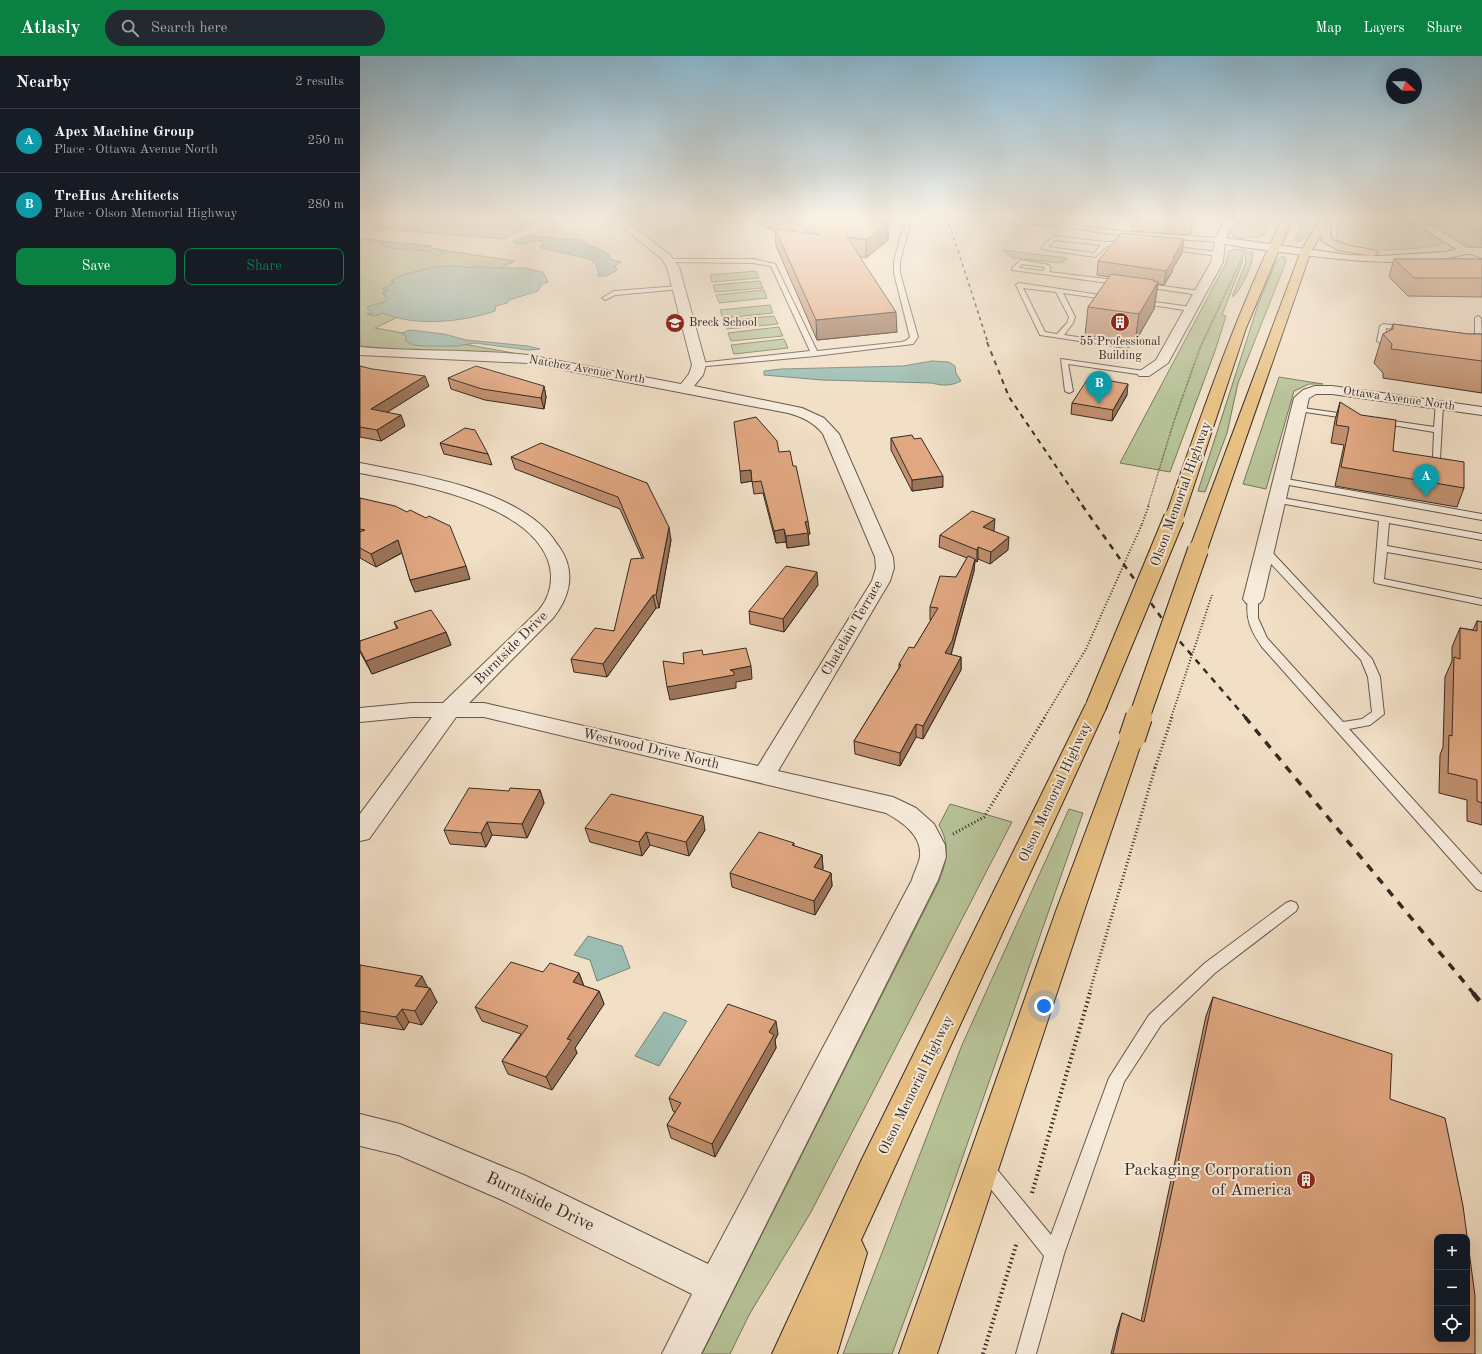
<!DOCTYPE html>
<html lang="en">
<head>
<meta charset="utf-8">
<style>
	:root { --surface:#171b24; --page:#242831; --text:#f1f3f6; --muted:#9ea1a6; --line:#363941; --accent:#0b8043 }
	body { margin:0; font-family:"Old Standard TT",serif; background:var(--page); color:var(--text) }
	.controls { position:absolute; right:12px; bottom:12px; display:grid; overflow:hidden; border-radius:8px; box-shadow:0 4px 16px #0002 }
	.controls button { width:36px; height:36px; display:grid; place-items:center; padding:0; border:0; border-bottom:1px solid var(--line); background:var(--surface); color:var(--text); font:20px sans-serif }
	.compass { position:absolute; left:1026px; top:12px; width:36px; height:36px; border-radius:50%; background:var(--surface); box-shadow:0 4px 16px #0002; rotate:111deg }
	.you { position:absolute; left:684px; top:950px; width:14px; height:14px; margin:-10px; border:3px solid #fff; border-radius:50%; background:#1a73e8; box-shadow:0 0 0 6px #1a73e833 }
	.badge { display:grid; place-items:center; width:26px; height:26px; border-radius:50%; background:var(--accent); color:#fff; font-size:13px; font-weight:700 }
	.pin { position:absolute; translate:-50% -33px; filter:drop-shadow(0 1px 2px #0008) }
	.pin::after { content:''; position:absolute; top:21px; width:14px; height:12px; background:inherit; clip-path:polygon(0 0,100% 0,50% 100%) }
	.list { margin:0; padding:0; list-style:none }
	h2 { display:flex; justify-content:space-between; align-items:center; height:52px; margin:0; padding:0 16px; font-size:17px }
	h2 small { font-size:13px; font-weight:400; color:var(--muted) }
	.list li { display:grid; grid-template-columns:26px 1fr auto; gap:12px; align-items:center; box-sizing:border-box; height:64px; padding:0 16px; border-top:1px solid var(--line) }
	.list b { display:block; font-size:15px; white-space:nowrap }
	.list p { margin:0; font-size:13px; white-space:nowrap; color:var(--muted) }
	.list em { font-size:13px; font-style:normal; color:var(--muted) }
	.actions { display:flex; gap:8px; padding:12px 16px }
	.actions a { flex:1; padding:9px 0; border:1px solid var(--accent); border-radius:8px; text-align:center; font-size:14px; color:var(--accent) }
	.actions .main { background:var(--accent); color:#fff }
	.icon { flex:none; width:22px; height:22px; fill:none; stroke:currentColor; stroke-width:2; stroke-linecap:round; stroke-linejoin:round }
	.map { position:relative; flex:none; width:1122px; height:1298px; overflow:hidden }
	header { display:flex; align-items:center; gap:24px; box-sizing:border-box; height:56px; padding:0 20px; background:var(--accent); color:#fff }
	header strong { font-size:19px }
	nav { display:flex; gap:22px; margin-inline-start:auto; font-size:14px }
	.search { width:280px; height:36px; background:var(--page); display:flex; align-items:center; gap:10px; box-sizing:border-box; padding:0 14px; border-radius:22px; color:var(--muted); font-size:15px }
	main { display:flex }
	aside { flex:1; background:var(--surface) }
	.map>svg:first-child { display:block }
	.green { fill:#b7c297; stroke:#76765d }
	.water { fill:#9bbdb2; stroke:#738279 }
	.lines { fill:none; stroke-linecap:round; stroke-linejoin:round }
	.lane-casing { stroke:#65574c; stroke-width:2 }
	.street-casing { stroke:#65574c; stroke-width:2 }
	.secondary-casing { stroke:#362a23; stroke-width:2 }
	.primary-casing { stroke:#362a23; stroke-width:2 }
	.path-far3 { stroke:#362a23; stroke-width:1.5; stroke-dasharray:0.5 1; stroke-linecap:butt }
	.path-far2 { stroke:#362a23; stroke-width:2; stroke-dasharray:1 2; stroke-linecap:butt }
	.path-far1 { stroke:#362a23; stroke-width:3; stroke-dasharray:1 2.5; stroke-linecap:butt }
	.path { stroke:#362a23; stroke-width:4; stroke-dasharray:1.5 3; stroke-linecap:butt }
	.lane { fill:#f6eada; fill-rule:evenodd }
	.street { fill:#f6eada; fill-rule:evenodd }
	.secondary { fill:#f6eada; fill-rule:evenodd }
	.primary { fill:#e8c083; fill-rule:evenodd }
	.rail-far4 { stroke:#362a23; stroke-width:1.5; stroke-dasharray:3.5 3.5; stroke-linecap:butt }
	.rail-far3 { stroke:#362a23; stroke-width:2; stroke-dasharray:5 5; stroke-linecap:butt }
	.rail-far2 { stroke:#362a23; stroke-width:2.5; stroke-dasharray:6 6; stroke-linecap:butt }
	.rail-far1 { stroke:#362a23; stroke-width:3.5; stroke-dasharray:8 8; stroke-linecap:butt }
	.rail { stroke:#362a23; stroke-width:4.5; stroke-dasharray:10 10; stroke-linecap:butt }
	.primary-bridge-far1-casing { stroke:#362a23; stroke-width:22; stroke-linecap:butt }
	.primary-bridge-casing { stroke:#362a23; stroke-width:28; stroke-linecap:butt }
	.path-bridge-far1 { stroke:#362a23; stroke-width:2; stroke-dasharray:1 2; stroke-linecap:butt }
	.path-bridge { stroke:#362a23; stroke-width:3; stroke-dasharray:1 2.5; stroke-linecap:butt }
	.primary-bridge-far1 { stroke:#e8c083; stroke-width:20 }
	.primary-bridge { stroke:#e8c083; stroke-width:26 }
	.wall { fill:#c1906f; stroke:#362a23 }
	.shaded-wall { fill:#9d755a; stroke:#362a23 }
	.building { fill:#e0a781; stroke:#362a23; fill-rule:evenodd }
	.labels { text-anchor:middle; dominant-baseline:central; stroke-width:4; stroke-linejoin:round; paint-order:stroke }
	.far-poi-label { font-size:12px; fill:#362a23; stroke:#f6eada; text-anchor:start }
	.far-street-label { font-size:12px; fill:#362a23; stroke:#f6eada }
	.street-label { font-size:14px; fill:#362a23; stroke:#f6eada }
	.near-poi-label { font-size:17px; fill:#362a23; stroke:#f6eada; text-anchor:end }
	.near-street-label { font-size:17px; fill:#362a23; stroke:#f6eada }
</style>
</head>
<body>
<header>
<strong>Atlasly</strong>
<div class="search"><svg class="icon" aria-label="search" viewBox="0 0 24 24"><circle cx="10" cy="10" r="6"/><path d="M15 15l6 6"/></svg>Search here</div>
<nav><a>Map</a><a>Layers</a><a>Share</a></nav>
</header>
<main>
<aside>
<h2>Nearby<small>2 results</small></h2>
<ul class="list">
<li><span class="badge" style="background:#0f9aa8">A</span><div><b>Apex Machine Group</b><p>Place · Ottawa Avenue North</p></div><em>250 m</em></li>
<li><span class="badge" style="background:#0f9aa8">B</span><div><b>TreHus Architects</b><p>Place · Olson Memorial Highway</p></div><em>280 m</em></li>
</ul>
<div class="actions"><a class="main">Save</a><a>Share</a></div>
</aside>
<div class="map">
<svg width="1122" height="1298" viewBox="0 0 1122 1298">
	<rect width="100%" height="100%" fill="#f1dfc6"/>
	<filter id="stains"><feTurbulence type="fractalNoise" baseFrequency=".005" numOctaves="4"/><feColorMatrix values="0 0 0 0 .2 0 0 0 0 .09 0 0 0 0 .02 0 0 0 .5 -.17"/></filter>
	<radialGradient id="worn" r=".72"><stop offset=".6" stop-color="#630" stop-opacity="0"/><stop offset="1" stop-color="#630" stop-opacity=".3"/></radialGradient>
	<path class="green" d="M35 161H184L145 183 11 172Z
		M888 161H913L903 179 900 182C889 179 886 186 873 180L871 177 877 169Z
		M944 161H956L945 182 937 186 935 184Z
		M983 161H1043L1047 164H1037C1044 168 1050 165 1056 169L1049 168 1047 170 1056 172 1059 170 1073 179H1069L1066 181H1077L1083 187C1075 193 1018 195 1007 194 997 193 982 190 976 182L977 172Z
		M1061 161H1122V192L1108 189Z
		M0 182 155 205 15 272 153 297 43 294 0 290Z
		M876 193 887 194 883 198 882 207 862 259 866 260 855 295 810 416 760 407 866 207 869 195Z
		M643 194 707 202 702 207 653 202Z
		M888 196H893C894 206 880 237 872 241L886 206 885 199Z
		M922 200 925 201 926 206 878 327 867 377 845 436 838 435 898 249 916 206Z
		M396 215 399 222 352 226 350 219Z
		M400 225 403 232 355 236 353 229Z
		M404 234 407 242 359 247 356 239Z
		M410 249 413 257 363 262 360 254Z
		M414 260 418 268 367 273 364 265Z
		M419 271 423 280 371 285 368 277Z
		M424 283 428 292 374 298 371 289Z
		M919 321 963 328H949L934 335 906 433 883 428Z
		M590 748 652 766 451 1156 389 1259 370 1298H342L579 825C587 805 590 788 579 769Z
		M709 753 723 757 566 1206 532 1298H483L602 989Z"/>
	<path class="water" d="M168 180 221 184 230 190 236 191 249 199 250 203 261 206 254 211 257 212 256 215 246 220H238C238 211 237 207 229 203L181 192 180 190 184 188 180 184 161 188 154 187 153 185Z
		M22 185 71 190V192L79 193 84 197 77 200 69 195 31 192 21 189Z
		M99 210C110 214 119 208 129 212H164L183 216 188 226 182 228 178 235 149 244 147 247 136 250 135 255C103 266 55 271 23 257L15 260 7 258 12 257 7 251 24 246 27 244 23 237 28 234 22 233 35 226 31 225 42 219 74 211Z
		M50 274 84 278 106 284 168 290 180 293 168 294 115 287 97 290H63L53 289 46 285V280L42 277Z
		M572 305 589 306 595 310 596 317 601 325C591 330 583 330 572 327L462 324 404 319V315L421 313 543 310Z
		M228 880 262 890 270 912 237 925 230 904 214 899Z
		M304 956 327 965 299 1010 275 1000Z"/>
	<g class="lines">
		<g class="lane-casing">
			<path id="lane" d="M546 161H552L540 205V217L558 281 553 288 455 300 336 311V307H339L450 295 411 210 393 207 308 206 305 204 306 203H393L415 208 457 295 542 286 547 284 550 281 534 217V205Z
				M654 164 698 165 710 169 778 177 860 182 863 184 860 186C806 182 751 181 698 169 683 166 667 170 652 167Z
				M694 180 745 186H768L771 188 768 190H747L735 201 682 193V191ZM695 184 741 189 734 197 688 191Z
				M807 190 859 196 862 198 859 200 805 193V191Z
				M1107 193 1122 198V202L1105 196 1104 195Z
				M661 204 689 209 691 212 689 216 763 225 766 227 763 229 652 214V212ZM662 208 685 211V212L683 215 659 212Z
				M659 227 754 241V243L752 244 703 237 715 261 713 267 704 279 766 288 770 290 766 292 680 279 656 229ZM663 232 696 236 709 261 707 267 697 278 685 276Z
				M781 227 839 235 842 237 839 239 779 230 778 229Z
				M319 230 321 231V233L255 239 245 244 242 242 254 235Z
				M780 244 831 251 834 253 831 255 778 247V245Z
				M1118 260 1121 262 1122 284 1119 285 1115 283V262Z
				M1023 268 1048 271 1051 273 1048 275 1026 272 1025 283 1040 287C1035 291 1022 289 1017 285L1020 270Z
				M701 303 784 315 788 317 784 319 708 308 713 335 709 337 705 335Z
				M1076 347 1083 349 1080 403H1074L1073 401 1074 376 1020 367 1016 365 1020 363 1074 371Z
				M936 351 992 359 996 361 992 363 939 355 935 353Z
				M921 422 1122 458V464L918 427 916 425Z
				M917 441 1122 478V484L1029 467 1027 490 1122 507V513L1027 496 1024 523 1122 543V549L1015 527 1014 525 1019 465 914 446 912 444Z
				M905 492 909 493 1012 603 1020 621 1024 658 1010 669 989 673 1122 819V835L1117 833 902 591C891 575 885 563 888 543L893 540 898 543V562L907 582 983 666 1002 663 1012 656 1008 621 1001 604 901 497 900 495Z
				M931 845 936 847 938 851 936 855 855 917 801 969 764 1026 704 1198 676 1298H656L684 1200 618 1117 615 1111 618 1105 624 1102 630 1105 691 1179 749 1022 789 959 845 907 926 847Z"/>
		</g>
		<g class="street-casing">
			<path id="street" d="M250 161H261L310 199 319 211 346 309 343 319 334 330 442 352 464 362 479 378 533 501 534 512 530 525 418 715 533 741 556 752 574 768 585 789 586 801 578 824 341 1298H302L332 1238 142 1144 38 1099 0 1090V1058L40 1068 166 1120 348 1208 552 824C554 816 559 808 560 800 562 779 542 766 526 757L124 661H96L9 783 0 785V758L72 661H52L0 666V652L52 647H83L179 554C189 542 193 527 190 511 175 447 55 428 0 417V407C56 418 147 432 187 475 192 480 196 487 200 492 216 516 210 541 193 562L109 647H124L398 710 512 525 516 512 515 501 463 378C454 366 442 361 428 357L168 307 0 299V291C56 296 112 293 168 299L321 328 329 318 332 309 307 211 302 203Z
				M860 181 865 184 863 206 808 307 789 320H779L777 317 796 304 851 206 855 184Z
				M1107 192H1122V198L1103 197 1102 195Z
				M955 330H972L1122 351V359L972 338H956L949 342 903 543 900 547 893 549 886 547 883 543 934 342 943 334Z"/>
		</g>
		<g class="secondary-casing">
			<path id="secondary" d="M872 161H883L870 173 866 182 989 199 1020 200 1086 196 1096 193 1046 161H1058L1112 195 1111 197C1049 213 983 204 920 196 899 193 877 191 856 186L855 184 861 170Z"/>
		</g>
		<g class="primary-casing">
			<path id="primary" d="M923 161H933L886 272 823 462 820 466 814 467 808 466 805 462C841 360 876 258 923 161Z
				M961 161H971L970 163 971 182C984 193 1014 191 1018 197L1013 200 978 194 962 185 961 179 951 195 847 494 844 498 838 499 832 498 829 494 941 195Z
				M736 643 744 645 747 650 501 1184 507 1197 477 1298H412L502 1103 725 650 728 645Z
				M772 674 780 677 783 682 724 855 577 1298H539L696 855 761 682 764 677Z"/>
		</g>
		<path class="path-far3" d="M362 165H383L398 161
			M1102 172 1122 174
			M788 450 814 365 840 292 881 204"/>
		<path class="path-far2" d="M782 468 789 449
			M684 662 726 593"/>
		<path class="path-far1" d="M593 778 624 761 685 661
			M729 938 795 712"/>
		<path class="path" d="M672 1137 730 937
			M623 1298 657 1186"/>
		<use href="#lane" class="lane"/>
		<use href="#street" class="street"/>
		<use href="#secondary" class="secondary"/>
		<use href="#primary" class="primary"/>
		<path class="rail-far4" d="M587 161 628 287"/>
		<path class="rail-far3" d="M627 286 649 341 723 450"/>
		<path class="rail-far2" d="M722 449 810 574 886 662"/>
		<path class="rail-far1" d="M885 661 1114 938"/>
		<path class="rail" d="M1113 937 1122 948"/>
		<g class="primary-bridge-far1-casing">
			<path id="primary-bridge-far1" d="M736 650 814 462
				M779 662 838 494"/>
		</g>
		<g class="primary-bridge-casing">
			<path id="primary-bridge" d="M772 682 779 661"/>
		</g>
		<path class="path-bridge-far1" d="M726 593 782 468
			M811 662 852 539"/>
		<path class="path-bridge" d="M795 712 812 661"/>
		<use href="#primary-bridge-far1" class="primary-bridge-far1"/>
		<use href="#primary-bridge" class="primary-bridge"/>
	</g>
	<path class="wall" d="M385 161H536L527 167 528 184 506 202 500 201 537 276 457 284 416 190 415 175Z
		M773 161H833L831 179 772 175Z
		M822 197 813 212 812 216 804 229 798 228 794 253 775 286 725 279 728 251 750 221 737 219 738 205Z
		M1034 203H1122V241L1048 240 1029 221Z
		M1033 268 1108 278H1122V337L1023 322V317L1014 307 1023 278 1031 274Z
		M0 310 69 330 27 356 45 370 21 385 0 381Z
		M88 322 184 330 186 341 184 353 125 344 91 333Z
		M767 339 752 365 711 358 712 347Z
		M980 346 1033 395 1104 432 1097 451 975 430 984 389 971 387 975 364Z
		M531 382 583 431 552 435 531 394Z
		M80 387 128 398 132 409 84 398Z
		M419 396 433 410 450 478H448L449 489 427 492 426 486 416 487 403 437 394 438 392 425 381 427Z
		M151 401 287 427 311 484 299 552H296L247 621 214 616 211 603 254 575 282 502 260 453 155 413Z
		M0 442 110 523 55 536 50 524 42 497 16 511 0 502Z
		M634 475 648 494 630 508 618 503 617 506 615 505 614 515 591 599 601 601V614L563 683 556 681 540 710 495 698 494 685 539 612V608L554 592 571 564H570V551L596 521 607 502 579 491 580 479Z
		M458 529 424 576 390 568 389 555Z
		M1117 565 1122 566V769L1107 765V744L1079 737 1080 699 1083 691 1085 621 1092 605V591L1100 572 1113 574Z
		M34 566 86 576 91 589 12 618 0 596V585L37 573Z
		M180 734 184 747 167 782 132 779 126 791 90 788 84 774 149 735Z
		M225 772 345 774 329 800 290 789 282 800 230 786Z
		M434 787V790L462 799 463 813 462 814 471 817 472 830 455 859 372 831 370 817Z
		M0 909 68 932 77 946 62 969 49 966 44 974 0 967Z
		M183 916 219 917 224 930 239 935 244 948 215 992 217 997 192 1034 148 1018 142 1005 161 978 122 965 115 951Z
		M853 941 1030 1043 1115 1298H751L757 1273 762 1257 781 1265 846 960Z
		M418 978 415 984 416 992 355 1101 311 1082 307 1069 315 1056 313 1055 309 1042Z"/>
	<path class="shaded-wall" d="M512 161H536L507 182V165Z
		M528 167V184L506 202V184Z
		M824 183 822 197 813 212 812 216 804 229 806 215 813 202Z
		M794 224 793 235 798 226 794 253 775 286 779 258Z
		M536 256 537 276 457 284 456 264Z
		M65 320 69 330 15 364 11 353Z
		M768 328 767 339 752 365 753 354Z
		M184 330 186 341 184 353 181 342Z
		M41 359 45 370 21 385 17 374Z
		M391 414 392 425 381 427 380 415Z
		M583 420V431L552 435V424Z
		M635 463 634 475 622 484 623 471Z
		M448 465 450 478H448L449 489 427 492 426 480 445 466Z
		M309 471 311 484 299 552 296 539Z
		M424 473 426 486 416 487 414 475Z
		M649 481 648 494 630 508 631 496Z
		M38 484 43 496 16 511 11 498Z
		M618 491V503L617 506V494Z
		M615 503 614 515 591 598 584 610 585 597Z
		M106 510 110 523 55 536 50 524Z
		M457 516 458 529 424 576 423 563Z
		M293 539 296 552 247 621 243 608Z
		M86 576 91 589 12 618 6 605Z
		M601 601V614L563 683V670Z
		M391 610 392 623 376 626V632L310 644 307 631 370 614Z
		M556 668V681L540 710V697Z
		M180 734 184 747 167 782 162 768Z
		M343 760 345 774 329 800 326 786Z
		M127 766 132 779 126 791 121 777Z
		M286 776 290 789 282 800 279 786Z
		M462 799 463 813 456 825 454 811Z
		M471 817 472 830 455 859 454 845Z
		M219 917 224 931 213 926Z
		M62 920 69 934 70 932 77 946 62 969 55 955V930Z
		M239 935 244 948 215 992 217 997 192 1034 186 1021 207 983Z
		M42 953 49 966 44 974 36 961Z
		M416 965 418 978 415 984 416 992 355 1101 352 1088 409 976Z"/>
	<path class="building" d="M420 161H512L507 165 528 167 506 184 487 181 536 256 456 264 415 173 460 179Z
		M761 177 824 183 813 202H815L806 215 738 205Z
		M1034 203H1122V222H1054Z
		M751 218 794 224 793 225 798 226 779 258 728 251Z
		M1033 268 1108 278H1122V305L1031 293 1032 288 1023 278 1033 273Z
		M0 310 12 313 65 320 11 353 41 359 17 374 0 371Z
		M116 310 184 330 181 342 122 333 88 322Z
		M729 321 768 328 753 354 712 347Z
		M980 346 1001 359 1036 364 1033 395 1104 406V432L981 411 989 371 976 369Z
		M396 361 417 385 419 396 430 395 433 410H436L448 465 445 466 448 477 426 480 424 473 414 475 401 425 392 426 391 414 380 415 374 366Z
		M105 372 115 374 128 398 80 387Z
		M552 379 554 383 561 382 583 420 552 424 531 382Z
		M181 387 287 427 309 471 296 539H293L243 608 211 603 235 572 254 575 271 503 284 502 258 441 151 401Z
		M0 442 35 450 47 456 50 454 66 462 69 460 90 470 106 510 50 524 38 484 11 498 0 492V476L5 474 0 473Z
		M612 455 635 463 623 471 649 481 631 496 618 491 617 494 580 479Z
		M608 500 615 503 592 585 585 597 601 601 563 670 556 668 540 697 494 685 541 609 539 608 549 591 554 592 578 552 570 551 580 520 596 521Z
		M426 510 457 516 423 563 389 555Z
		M71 554 86 576 6 605 0 594V585L38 572 34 566Z
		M1117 565 1122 566V747L1117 745V724L1088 717 1089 679 1092 680 1094 601 1100 603V572L1117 575Z
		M386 592 391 610 370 614 374 616V619L307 631 303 605 324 608 323 597 342 594 343 599Z
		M109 732 149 735 150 732 180 734 162 768 127 766 121 777 84 774Z
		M251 738 343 760 326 786 286 776 279 786 225 772Z
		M399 776 434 787 432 789 462 799 454 811 471 817 454 845 370 817Z
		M151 906 183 916 190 907 219 917 213 926 239 935 207 983 211 984 186 1021 142 1005 168 970 115 951Z
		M0 909 62 920 55 930 70 932 55 955 42 953 36 961 0 955Z
		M853 941 1032 998 1030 1043 1085 1062 1103 1150 1115 1240V1298H753L762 1257 784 1266ZM1077 1181H1107V1283H1077Z
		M368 948 416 965 409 976 414 979 352 1088 307 1069 321 1047 309 1042Z"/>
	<linearGradient id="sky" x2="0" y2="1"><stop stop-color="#89b8d2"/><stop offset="0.47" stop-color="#f9f1e5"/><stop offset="1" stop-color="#f9f1e5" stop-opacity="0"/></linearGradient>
	<rect width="1122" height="343" fill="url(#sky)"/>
	<defs>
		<g id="building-disc" transform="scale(1)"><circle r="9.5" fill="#8f2418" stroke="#f6eada"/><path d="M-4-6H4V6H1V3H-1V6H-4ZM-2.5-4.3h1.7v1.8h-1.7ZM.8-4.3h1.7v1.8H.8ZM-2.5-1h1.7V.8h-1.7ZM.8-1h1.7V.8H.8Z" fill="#fff"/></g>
		<g id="school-disc" transform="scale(1)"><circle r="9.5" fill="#8f2418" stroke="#f6eada"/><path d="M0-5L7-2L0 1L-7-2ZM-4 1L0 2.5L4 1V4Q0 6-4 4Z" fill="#fff"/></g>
	</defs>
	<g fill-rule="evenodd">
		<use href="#building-disc" x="760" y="266"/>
		<use href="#school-disc" x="315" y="267"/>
		<use href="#building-disc" x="946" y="1124"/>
	</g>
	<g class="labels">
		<g class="far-poi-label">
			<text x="329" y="267">Breck School</text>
			<text x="760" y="286" text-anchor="middle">55 Professional<tspan x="760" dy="14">Building</tspan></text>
		</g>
		<g class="far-street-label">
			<text transform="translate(227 314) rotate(10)">Natchez Avenue North</text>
			<text transform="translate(1039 343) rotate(8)">Ottawa Avenue North</text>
		</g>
		<g class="street-label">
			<text transform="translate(821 438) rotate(-70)">Olson Memorial Highway</text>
			<text transform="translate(492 572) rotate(-60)">Chatelain Terrace</text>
			<text transform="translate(151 592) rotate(-45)">Burntside Drive</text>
			<text transform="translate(291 693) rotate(13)">Westwood Drive North</text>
			<text transform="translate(695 736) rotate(-65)">Olson Memorial Highway</text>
			<text transform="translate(556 1029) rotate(-64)">Olson Memorial Highway</text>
		</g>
		<g class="near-poi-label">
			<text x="932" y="1114">Packaging Corporation<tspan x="932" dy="20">of America</tspan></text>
		</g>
		<g class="near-street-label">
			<text transform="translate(180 1146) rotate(25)">Burntside Drive</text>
		</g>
	</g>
	<rect width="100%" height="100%" filter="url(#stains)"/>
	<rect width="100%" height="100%" fill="url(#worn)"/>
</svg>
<div class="controls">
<button>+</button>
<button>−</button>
<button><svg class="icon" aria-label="locate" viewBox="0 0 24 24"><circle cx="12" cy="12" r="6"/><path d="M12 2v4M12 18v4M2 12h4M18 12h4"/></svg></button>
</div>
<svg class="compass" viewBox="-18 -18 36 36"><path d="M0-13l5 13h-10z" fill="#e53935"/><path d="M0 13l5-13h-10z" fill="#9ea1a6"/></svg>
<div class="you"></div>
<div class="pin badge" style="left:1066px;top:441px;background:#0f9aa8">A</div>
<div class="pin badge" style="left:739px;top:348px;background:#0f9aa8">B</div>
</div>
</main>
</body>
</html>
